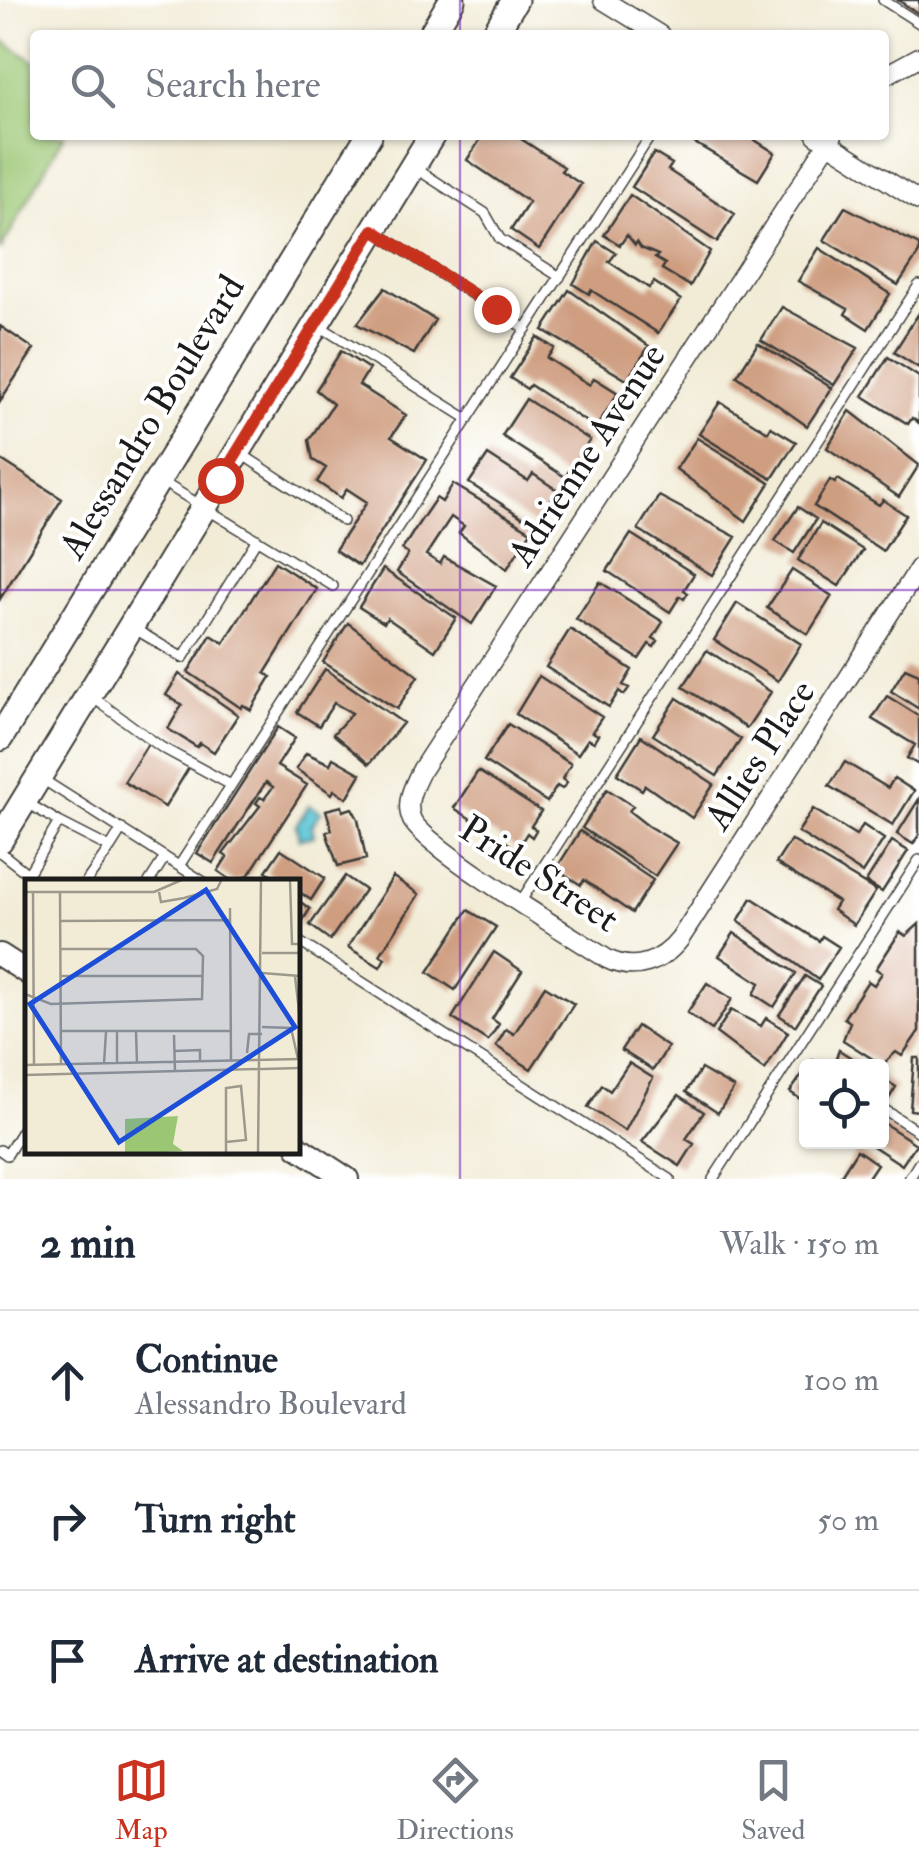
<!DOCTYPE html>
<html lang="en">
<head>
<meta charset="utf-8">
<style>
	:root { --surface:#fff; --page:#f6f6f7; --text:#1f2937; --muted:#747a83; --line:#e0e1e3; --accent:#c8321e }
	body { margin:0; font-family:"IM FELL Double Pica",serif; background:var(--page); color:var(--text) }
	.controls { position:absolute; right:30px; bottom:30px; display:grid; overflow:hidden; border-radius:10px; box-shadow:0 2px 8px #0004 }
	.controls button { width:90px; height:90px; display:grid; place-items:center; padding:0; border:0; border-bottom:2px solid var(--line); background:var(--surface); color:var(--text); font:50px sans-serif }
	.stop { position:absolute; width:30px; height:30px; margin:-22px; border:8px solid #c8321e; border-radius:50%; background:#fff }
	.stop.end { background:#c8321e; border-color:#fff; box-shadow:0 2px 10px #0008 }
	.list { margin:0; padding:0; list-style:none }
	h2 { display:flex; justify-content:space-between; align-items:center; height:130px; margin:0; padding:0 40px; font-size:42px }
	h2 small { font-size:32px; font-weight:400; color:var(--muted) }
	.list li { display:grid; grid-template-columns:65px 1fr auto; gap:30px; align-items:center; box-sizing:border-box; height:140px; padding:0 40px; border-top:2px solid var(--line) }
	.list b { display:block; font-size:38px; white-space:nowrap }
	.list p { margin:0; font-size:32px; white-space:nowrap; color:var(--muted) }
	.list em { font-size:32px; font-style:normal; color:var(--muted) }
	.icon { flex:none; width:55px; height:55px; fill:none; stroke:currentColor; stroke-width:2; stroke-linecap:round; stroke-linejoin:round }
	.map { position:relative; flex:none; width:919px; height:1179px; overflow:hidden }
	.search { position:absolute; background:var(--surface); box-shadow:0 2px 8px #0004; left:30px; right:30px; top:30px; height:110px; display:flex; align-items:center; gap:25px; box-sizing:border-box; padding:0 35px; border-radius:10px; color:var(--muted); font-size:38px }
	.sheet { height:550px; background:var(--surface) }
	nav { display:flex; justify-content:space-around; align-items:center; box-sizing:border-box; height:140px; border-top:2px solid var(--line); background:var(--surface); font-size:28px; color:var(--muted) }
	nav a { display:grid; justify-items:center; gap:5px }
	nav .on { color:var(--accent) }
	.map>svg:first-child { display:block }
	.green { fill:#9bc775; stroke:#5c7248; stroke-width:2.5 }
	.water { fill:#5bc5d5; stroke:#3c7078; stroke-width:2.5 }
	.building { fill:#cf9e81 }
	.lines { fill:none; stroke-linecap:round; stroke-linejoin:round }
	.service-casing { stroke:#3c3b38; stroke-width:12 }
	.minor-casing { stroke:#3c3b38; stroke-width:21 }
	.secondary-casing { stroke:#3c3b38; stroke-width:26 }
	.primary-casing { stroke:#3c3b38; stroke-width:29 }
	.service { stroke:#fff; stroke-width:9 }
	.minor { stroke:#fff; stroke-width:18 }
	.secondary { stroke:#fff; stroke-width:22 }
	.primary { stroke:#fff; stroke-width:25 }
	.route { stroke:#c8321e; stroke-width:12 }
	.grid { fill:none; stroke:#7b2cbf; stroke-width:2.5; stroke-opacity:0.55 }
	.labels { text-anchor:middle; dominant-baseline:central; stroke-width:8; stroke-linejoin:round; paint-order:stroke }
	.street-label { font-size:38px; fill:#1c1c1c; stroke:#fff }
	.inset-road { fill:none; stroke:#9c998c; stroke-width:2.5 }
	.view { fill:#1d4ed8; fill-opacity:0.15; stroke:#1d4ed8; stroke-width:5 }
	.inset-edge { fill:none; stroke:#1c1c1c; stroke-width:5 }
</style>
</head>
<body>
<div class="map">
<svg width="919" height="1179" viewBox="0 0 919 1179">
	<rect width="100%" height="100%" fill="#fff"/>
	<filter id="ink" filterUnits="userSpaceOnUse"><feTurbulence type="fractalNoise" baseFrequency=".01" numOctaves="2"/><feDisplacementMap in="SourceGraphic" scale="20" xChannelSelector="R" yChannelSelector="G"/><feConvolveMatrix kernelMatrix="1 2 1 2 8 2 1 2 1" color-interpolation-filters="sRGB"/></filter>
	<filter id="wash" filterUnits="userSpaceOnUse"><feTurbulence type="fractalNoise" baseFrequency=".0048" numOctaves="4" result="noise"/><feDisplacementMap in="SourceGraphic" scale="40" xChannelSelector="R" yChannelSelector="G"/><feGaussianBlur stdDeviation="2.25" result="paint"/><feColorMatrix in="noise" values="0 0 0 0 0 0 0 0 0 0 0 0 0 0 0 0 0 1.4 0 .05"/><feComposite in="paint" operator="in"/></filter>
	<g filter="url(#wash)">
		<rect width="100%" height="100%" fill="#f2ecd7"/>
		<path class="green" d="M0 39 35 62V135H64L0 251Z"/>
		<path class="water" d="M309 805 321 812 312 825 314 836 299 839 296 825Z"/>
		<g id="blocks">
			<path class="building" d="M898 0H919V14Z
				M483 135H515L564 167 561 171 581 184 539 249 511 230 529 202 467 160Z
				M681 135H747L775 153 758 180Z
				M654 153 672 164 668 170 735 214 717 242 632 187Z
				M630 195 710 251 690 286 662 269 665 264 655 258 658 255 641 248 637 242 635 245 627 235 620 245 604 235Z
				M845 207 919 245V253L898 285 824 240Z
				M597 241 616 253 609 262 649 288 654 282 681 300 658 333 591 290 589 294 573 284Z
				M819 248 890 294 868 329 845 314 848 309 798 281Z
				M385 288 435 320 414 354 357 324Z
				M569 290 649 346 627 380 543 330Z
				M782 307 858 348 834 385 761 340Z
				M919 313V368L894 352Z
				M0 326 34 349 0 401Z
				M537 337 554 348 547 358 590 385 594 378 618 393 596 428 530 385 527 389 510 378Z
				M758 343 832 388 807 426 737 376Z
				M341 351 369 369 359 385 406 415 391 437 427 460 359 566 335 550 367 502 347 489 341 498 317 482 326 468 313 460 309 440 333 404 316 390Z
				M888 357 919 377V423L912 418 908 424 863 396Z
				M526 399 590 440 565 477 502 436Z
				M720 402 768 432 771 427 796 442 772 479 699 434Z
				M850 411 919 465 899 497 827 448Z
				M697 438 770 483 746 521 676 469Z
				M488 455 528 481 533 474 557 490 534 525 469 483Z
				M0 459 62 499 0 599Z
				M838 479 879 505 883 500 906 515 883 551 814 506 830 480 835 483Z
				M453 484 531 531 507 569 459 533 464 526 451 517 426 555 440 564 444 557 496 586 472 624 397 572 408 554 402 550 417 526 436 498 442 502Z
				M659 496 736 537 712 575 638 529Z
				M798 507 816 519 794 553 775 541Z
				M821 523 863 550 839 586 798 560Z
				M631 534 694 574 684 590 688 593 684 599 680 596 670 612 607 571Z
				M275 562 317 589 265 673 271 677 251 710 243 705 241 708 188 672 211 635 224 643Z
				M383 569 456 618 435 651 387 618 384 623 359 607Z
				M792 570 832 596 808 634 767 608Z
				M600 582 663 622 653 638 658 641 654 647 649 644 639 659 576 619Z
				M737 603 801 644 778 681 714 640Z
				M348 623 418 676 397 709 323 662Z
				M570 629 632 670 623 685 629 688 624 695 619 691 609 707 546 667Z
				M707 650 771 692 747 728 683 687Z
				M905 668 919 674V709L891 691Z
				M325 669 403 723 369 764 333 734 352 713 334 703 319 726 297 712Z
				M179 674 238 715 214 752 200 743 197 747 168 729 182 705 166 695Z
				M539 676 602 717 592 732 598 735 594 742 588 739 578 754 516 714Z
				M887 696 919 716V765L907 758 915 745 872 719Z
				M677 698 741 739 717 776 653 735Z
				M508 724 571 764 562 779 567 783 562 789 557 786 547 802 484 761Z
				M278 727 295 738 277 766 307 785 248 876 234 882 218 871 227 857 223 854 260 806 256 803 260 797 264 799 273 787 266 782 213 863 197 853Z
				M641 736 714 784 692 818 645 785 642 790 617 774Z
				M149 742 190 766 165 807 124 782Z
				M306 753 330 764 333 758 361 774 347 798 334 790 332 794 296 769Z
				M845 762 888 788 894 778 914 791 893 825 829 786Z
				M478 771 541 811 531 826 536 830 532 837 527 833 517 849 454 808Z
				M607 789 633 806 629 811 648 826 677 843 655 876 582 828Z
				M919 799V835L913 844 897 834Z
				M342 806 343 811 352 808 358 819 366 859 338 866 326 832 332 830 326 810Z
				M813 809 856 835 863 825 884 839 862 873 798 832Z
				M580 831 653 880 632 913 584 880 581 885 556 869Z
				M791 840 876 891 854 925 833 910 838 902 776 863Z
				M892 841 908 851 882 892 866 882Z
				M281 849 325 878 311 900 298 891V882H282L266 871Z
				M345 876 365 890 330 940 310 925Z
				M393 877 419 894 380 955 385 958 380 967 348 947Z
				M752 898 819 941 822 936 839 947 818 980 738 921Z
				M298 900 310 909 298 928Z
				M468 910 496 927 455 990 428 972Z
				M919 924V1031L902 1056 896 1052 882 1065 843 1040 850 1022 844 1018 868 981 874 985 882 973 876 969 900 932 906 936Z
				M734 933 796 973 774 1007 754 994 760 983 719 956Z
				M494 952 522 971 492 1019 499 1024 488 1041 452 1018Z
				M805 976 821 986 795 1026 779 1015Z
				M707 983 732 999 712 1030 687 1013Z
				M545 986 574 1004 531 1069 496 1046 506 1029 514 1034Z
				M731 1010 761 1026 766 1018 788 1032 765 1070 716 1033Z
				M637 1026 668 1047 653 1070 621 1050Z
				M839 1050 864 1066H833Z
				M914 1058H919V1111L910 1110Z
				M629 1063 653 1078 625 1131 588 1107 602 1085 610 1091Z
				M701 1069 734 1088 718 1113 686 1092Z
				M804 1072 806 1074V1103L790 1092Z
				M882 1078 896 1087 887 1102 882 1098Z
				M679 1095 704 1112 686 1139 694 1144 680 1166 642 1142Z
				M882 1122 916 1144 902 1165 867 1142H882Z
				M857 1150 877 1164 867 1179H843L840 1177Z"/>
		</g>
	</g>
	<g filter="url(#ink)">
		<use href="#blocks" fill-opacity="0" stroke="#3c3b38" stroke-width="2.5"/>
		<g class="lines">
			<g class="service-casing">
				<path id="service" d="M883 0 919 23
					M415 168 485 213 500 239 560 277
					M376 232 526 329
					M318 325 468 419
					M240 453 343 521
					M159 480 333 586
					M135 629 183 658 257 539
					M91 696 161 747 231 785
					M42 779 204 882
					M59 822 110 848 122 829
					M0 852 28 874 59 822 26 802
					M179 866 651 135
					M86 882 110 848
					M149 882 165 857
					M521 901 919 285
					M298 941 670 1179
					M813 1065 815 1066
					M882 1108 919 1132
					M0 1150 7 1155 28 1121
					M713 1179 919 860
					M909 1179 919 1163"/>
			</g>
			<g class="minor-casing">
				<path id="minor" d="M603 0 660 35
					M884 76 919 57
					M816 135 919 201
					M833 135 422 769C414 785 404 803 412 820 426 848 572 936 607 959 635 973 662 962 680 939L919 568"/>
			</g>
			<g class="secondary-casing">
				<path id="secondary" d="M0 955 28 973
					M298 1147 347 1179"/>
			</g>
			<g class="primary-casing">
				<path id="primary" d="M431 35 452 0
					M494 35 515 0
					M0 738 369 135
					M0 840 432 135"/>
			</g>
			<use href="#service" class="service"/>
			<use href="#minor" class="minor"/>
			<use href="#secondary" class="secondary"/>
			<use href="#primary" class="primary"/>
		</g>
	</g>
	<g class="lines" filter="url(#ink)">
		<path class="route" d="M220 480 373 230 496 309"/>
	</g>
	<path class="grid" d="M460 0V35M460 135V1179M0 590H919"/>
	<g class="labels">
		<g class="street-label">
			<text transform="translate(152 417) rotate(-59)">Alessandro Boulevard</text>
			<text transform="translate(587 455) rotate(-57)">Adrienne Avenue</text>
			<text transform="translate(760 755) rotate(-57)">Allies Place</text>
			<text transform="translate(539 874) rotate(33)">Pride Street</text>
		</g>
	</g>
	<g transform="translate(25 879)">
		<rect width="275" height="275" fill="#f2ecd7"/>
		<path d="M153 237 148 265 158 272 100 275V240Z" fill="#9bc775"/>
		<path class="inset-road" d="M265 0 267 65H275M0 13H129L159 0M8 13 9 185M35 13 36 185M134 13 136 23 159 19 192 10 197 0M205 29 206 181M35 42 205 41M237 74H275M237 94 275 97M36 97H178M270 97 275 141M0 115 26 125 177 120 178 77 171 70H35M237 148 266 149 273 180M35 152H206M92 152V184M111 152 112 184M149 156 150 193M150 172 175 171V182M222 174 224 155H237M79 185 81 153M0 186 275 180M0 196 275 189M201 263 221 261 216 207 201 209V275M164 275H213M233 275 236 0"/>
		<path class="view" d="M181 11 270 148 94 263 5 125Z"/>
		<rect width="275" height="275" class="inset-edge"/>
	</g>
</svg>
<div class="controls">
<button><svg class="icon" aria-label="locate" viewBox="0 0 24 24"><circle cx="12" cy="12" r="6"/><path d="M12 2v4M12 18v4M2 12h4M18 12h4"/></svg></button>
</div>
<div class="stop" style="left:220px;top:480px"></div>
<div class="stop end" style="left:496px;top:309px"></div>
<div class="search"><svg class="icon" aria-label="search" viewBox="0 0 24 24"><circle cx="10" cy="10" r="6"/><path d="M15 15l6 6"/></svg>Search here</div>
</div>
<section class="sheet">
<h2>2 min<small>Walk · 150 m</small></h2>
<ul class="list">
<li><svg class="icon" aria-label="ahead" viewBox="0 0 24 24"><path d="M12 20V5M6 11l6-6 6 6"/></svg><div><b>Continue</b><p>Alessandro Boulevard</p></div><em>100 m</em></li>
<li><svg class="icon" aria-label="right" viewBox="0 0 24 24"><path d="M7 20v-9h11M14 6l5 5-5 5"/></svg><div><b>Turn right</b></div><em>50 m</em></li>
<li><svg class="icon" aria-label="arrive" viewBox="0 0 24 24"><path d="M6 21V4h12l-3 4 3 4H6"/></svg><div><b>Arrive at destination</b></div></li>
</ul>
</section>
<nav>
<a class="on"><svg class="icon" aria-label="map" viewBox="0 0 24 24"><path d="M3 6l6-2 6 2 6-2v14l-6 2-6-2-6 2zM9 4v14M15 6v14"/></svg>Map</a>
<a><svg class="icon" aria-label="directions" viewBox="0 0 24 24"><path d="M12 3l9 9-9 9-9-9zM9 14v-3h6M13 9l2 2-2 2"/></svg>Directions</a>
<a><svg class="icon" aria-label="saved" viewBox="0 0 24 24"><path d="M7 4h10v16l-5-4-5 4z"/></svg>Saved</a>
</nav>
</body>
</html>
